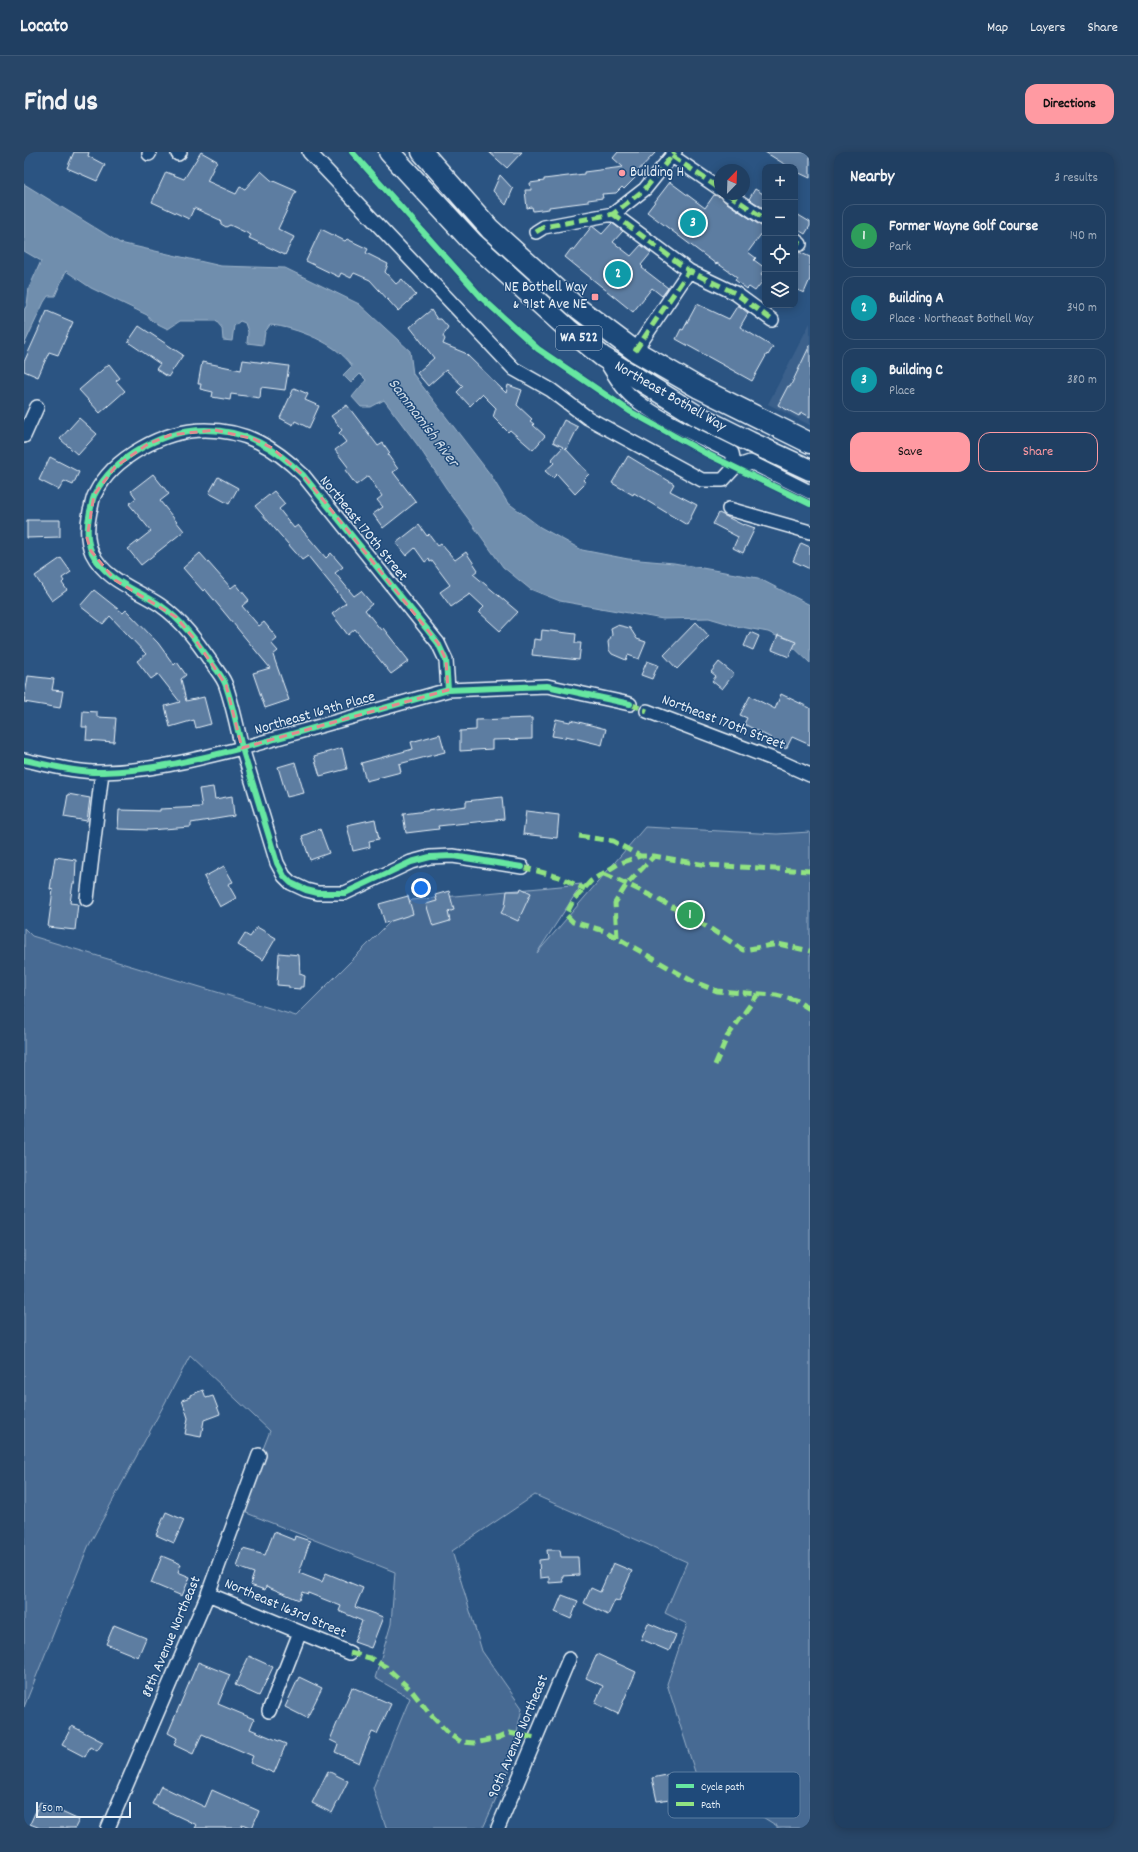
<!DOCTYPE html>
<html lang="en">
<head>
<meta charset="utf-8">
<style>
	:root { --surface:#203f62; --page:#284668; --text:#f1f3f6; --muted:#a2afbe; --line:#3d5877; --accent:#ff9aa2 }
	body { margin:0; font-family:Dekko,sans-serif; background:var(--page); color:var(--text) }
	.controls { position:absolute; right:12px; top:12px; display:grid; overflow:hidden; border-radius:8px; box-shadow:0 2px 10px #0003 }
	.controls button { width:36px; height:36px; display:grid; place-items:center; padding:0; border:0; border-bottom:1px solid var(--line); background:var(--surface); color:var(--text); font:20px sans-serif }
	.compass { position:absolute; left:690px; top:12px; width:36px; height:36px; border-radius:50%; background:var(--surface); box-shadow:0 2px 10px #0003; rotate:23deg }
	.scale { position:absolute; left:12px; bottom:10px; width:95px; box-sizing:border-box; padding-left:4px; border:2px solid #e8f1f8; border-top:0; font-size:11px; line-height:14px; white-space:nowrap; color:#e8f1f8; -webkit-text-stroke:3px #1f4a7a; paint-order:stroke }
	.you { position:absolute; left:397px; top:736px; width:14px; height:14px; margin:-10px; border:3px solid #fff; border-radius:50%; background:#1a73e8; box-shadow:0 0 0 6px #1a73e833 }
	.badge { display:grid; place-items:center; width:26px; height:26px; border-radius:50%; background:var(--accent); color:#fff; font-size:13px; font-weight:700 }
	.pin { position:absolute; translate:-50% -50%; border:2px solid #fff; box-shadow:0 1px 4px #0006 }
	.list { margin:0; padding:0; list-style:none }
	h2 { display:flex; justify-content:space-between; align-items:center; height:52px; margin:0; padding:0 16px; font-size:17px }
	h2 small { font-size:13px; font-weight:400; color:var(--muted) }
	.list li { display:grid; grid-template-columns:26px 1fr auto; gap:12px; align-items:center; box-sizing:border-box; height:64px; margin:0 8px 8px; padding:0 8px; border:1px solid var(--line); border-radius:12px }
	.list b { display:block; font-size:15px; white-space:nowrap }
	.list p { margin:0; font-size:13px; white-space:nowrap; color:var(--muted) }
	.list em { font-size:13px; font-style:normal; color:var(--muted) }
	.actions { display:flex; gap:8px; padding:12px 16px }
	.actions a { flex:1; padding:9px 0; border:1px solid var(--accent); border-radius:12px; text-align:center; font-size:14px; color:var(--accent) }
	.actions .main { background:var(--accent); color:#111 }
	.icon { flex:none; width:22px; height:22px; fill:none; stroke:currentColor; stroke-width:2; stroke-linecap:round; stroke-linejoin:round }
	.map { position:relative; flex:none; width:786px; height:1676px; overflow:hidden; border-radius:12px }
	header { display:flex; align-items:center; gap:24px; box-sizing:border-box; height:56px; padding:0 20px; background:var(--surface); border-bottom:1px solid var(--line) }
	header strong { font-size:19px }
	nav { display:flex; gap:22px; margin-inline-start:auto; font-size:14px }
	.intro { display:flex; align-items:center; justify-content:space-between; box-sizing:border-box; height:96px; padding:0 24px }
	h1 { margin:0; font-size:28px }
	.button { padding:10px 18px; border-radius:12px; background:var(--accent); color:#111; font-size:14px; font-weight:700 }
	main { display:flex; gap:24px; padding:0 24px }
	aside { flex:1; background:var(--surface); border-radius:12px; box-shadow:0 2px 10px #0003 }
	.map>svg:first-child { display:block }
	.built { fill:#3a608b }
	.green { fill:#476b93; stroke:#98aec6 }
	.water { fill:#708ead; stroke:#a0b6cb }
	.building { fill:#5d7da1; stroke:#e8f1f8 }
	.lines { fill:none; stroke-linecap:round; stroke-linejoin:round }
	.minor-casing { stroke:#e8f1f8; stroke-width:16 }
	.primary-casing { stroke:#e8f1f8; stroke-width:23 }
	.minor { stroke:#1f4a7a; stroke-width:13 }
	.primary { stroke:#1f4a7a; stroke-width:20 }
	.quiet { stroke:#91e382; stroke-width:5; stroke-dasharray:10 5; stroke-linecap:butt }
	.cycleway-casing { stroke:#1f4a7a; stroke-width:8 }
	.cycleway { stroke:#66e7a1; stroke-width:6 }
	.marked { fill:none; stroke:#df8c90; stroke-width:3; stroke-dasharray:8 5; stroke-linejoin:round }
	.poi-dot { fill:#ff9aa2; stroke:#1f4a7a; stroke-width:1.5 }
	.labels { text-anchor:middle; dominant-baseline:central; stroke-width:3; stroke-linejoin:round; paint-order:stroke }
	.shield { fill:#1f4a7a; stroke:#acbfd2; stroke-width:1 }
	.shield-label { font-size:14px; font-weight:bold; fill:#e8f1f8 }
	.poi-label { font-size:15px; fill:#e8f1f8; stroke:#1f4a7a; text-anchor:start }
	.street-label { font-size:15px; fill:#e8f1f8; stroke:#1f4a7a }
	.water-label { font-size:16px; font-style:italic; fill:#d0dde9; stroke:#1f4a7a }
	.key { fill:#1f4a7a; stroke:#5b7ca0; stroke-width:1 }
	.key-label { font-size:11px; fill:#e8f1f8 }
</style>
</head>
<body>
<header>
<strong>Locato</strong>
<nav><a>Map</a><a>Layers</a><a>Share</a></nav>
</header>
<div class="intro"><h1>Find us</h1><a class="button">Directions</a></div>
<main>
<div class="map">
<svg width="786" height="1676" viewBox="0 0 786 1676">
	<rect width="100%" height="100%" fill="#2b5482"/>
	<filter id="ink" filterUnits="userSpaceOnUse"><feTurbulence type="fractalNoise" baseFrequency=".025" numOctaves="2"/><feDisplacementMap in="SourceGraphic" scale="8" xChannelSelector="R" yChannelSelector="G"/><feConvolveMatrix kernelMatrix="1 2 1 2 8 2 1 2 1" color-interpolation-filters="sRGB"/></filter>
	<g filter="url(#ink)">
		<path class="built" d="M786 171V273L744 252Z"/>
		<path class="green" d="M621 675 753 682 786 680V1676H753V1674L672 1623 643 1532 663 1472 641 1461 663 1410 511 1343 428 1399 458 1499 498 1556 485 1619 459 1676H362L349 1636 386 1546 351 1526 367 1472 371 1420 215 1358 246 1279 166 1204 64 1395 0 1555V776L8 784 272 864 388 748 558 732 513 801Z"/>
		<path class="water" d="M0 32 96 91 197 114 261 116 335 152 386 199 389 222 466 322 483 350 516 375 558 398 604 407 650 411 734 426 786 453V511L763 489 744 480 712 474 685 466 639 467 536 449 506 437 479 415 422 336 395 295 360 248 347 255H337L328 245 342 228 336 222 327 231 319 223 328 214C314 192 272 175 246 173L241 180 239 193 223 191 224 180 221 171 216 169 210 174 208 189 199 188 198 176 192 169H156L144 177 128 169 123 163 67 136 42 119 31 144H24L20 150 0 193V158L3 153 5 136 17 109 0 99Z"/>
		<path class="building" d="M50 0H65L64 4 81 13 73 29 43 16Z
			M177 0 193 9 183 29 212 42 216 35 221 37 237 19 247 28 272 39 254 77 270 85 261 103 225 86 227 83 206 73 202 75 197 72 196 68 170 56 165 67 128 50 142 20 160 27Z
			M465 0H498L483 16Z
			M594 0H632L609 24 611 26 600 37 598 35 592 41 578 42 579 46 564 48V50L525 55V57L509 59 508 55 503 56 501 38H507L506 31 520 29V27L560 22V20L599 15 589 6Z
			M741 0H786V26L771 19V15H765Z
			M476 23 489 37 482 53 469 39Z
			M646 30 681 56 690 43 697 45 700 49 737 74 741 75V77L724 100 732 106 730 108 741 116 737 122 741 126 731 139 725 135 723 137 711 128 713 125 693 111 692 112 623 60Z
			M731 37 741 43V57L725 47Z
			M771 61 786 70V74L781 82 771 76Z
			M588 71 599 79 589 90 607 104 617 93 627 101 617 113 619 115 618 116 644 136 638 144 628 136 609 160 541 105 547 97 549 98 568 74 578 82Z
			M297 77 321 89 323 87 344 97 342 101 364 112 361 120 372 132 378 127 392 143 374 159 346 128 330 121 327 126 317 121 315 125 282 109Z
			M775 100 786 105V127L780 141 771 137V110Z
			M673 152 705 167 714 153 724 161 716 175 749 195 744 203 743 202 728 229 652 187 657 177 659 178Z
			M407 158 413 167H417L424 175 419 184 421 187 419 192 441 201 482 241 484 233 498 238 493 253 508 267 506 269 510 272 509 273 521 284 509 298 486 278 484 280 469 265 472 256 458 242 446 254 433 240 439 234 422 218 404 234 393 221 410 206 386 175Z
			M23 159 49 170 34 203 25 200 14 225 0 219V210Z
			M115 174 159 203 144 225 132 217 136 212 104 190Z
			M786 193V265L777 260 775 264 754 253 764 234 766 235Z
			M219 208 265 214 261 238 237 235 236 246 207 242 206 248 188 245 189 240 176 237 177 232H174L178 210 217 218Z
			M85 212 96 226 92 229 101 239 76 261 55 238Z
			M270 236 284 242 281 248 295 254 285 276 271 269 269 273 256 266Z
			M323 253 354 294 359 291 366 301 364 303 374 317 369 320 392 350 359 376 349 362 359 355 353 348 358 344 344 324 332 333 321 318 324 315 311 298 322 290 315 281 318 278 307 264Z
			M55 266 73 282 54 303 36 287Z
			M540 268 554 275 543 297 541 296 565 322 559 328 562 331 551 342 533 322 529 326 521 319 530 311 527 308 539 295 529 290Z
			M604 304 650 332 646 339 673 353 663 373 610 341 609 343 588 331Z
			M26 305 55 320 49 333 40 329 35 338 15 328Z
			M129 322 145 342 136 349 160 379 117 413 104 397 127 379 105 352 112 346 107 339Z
			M194 325 214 336 205 352 185 341Z
			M250 339 261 352 255 357 270 376 274 373 302 406 307 401 319 415 311 421 330 444 337 439 348 452 341 458 357 478 359 476 385 509 367 522 331 477 324 483 308 462 322 451 284 404 278 408 231 354Z
			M695 361 719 373 720 372 731 376 719 401 709 396 714 385 689 372Z
			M3 368H36V385L3 386Z
			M395 373 403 384 405 382 414 394 417 392 431 408 442 400 454 418 449 422 494 460 476 479 455 460 460 455 446 442 427 455 416 440 426 433 408 409 406 410 405 407 401 410 391 396 382 404 372 391Z
			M777 391 786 395V417L769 409Z
			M176 401 207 436 212 432 225 448 218 454 235 474 240 470 253 486 247 491 254 499 249 503 265 548 241 556 229 521 246 516 181 437 179 439 159 416Z
			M37 406 47 420 38 426 40 429 38 431 43 438 28 449 11 424Z
			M70 438 99 461 102 458 134 491 150 513 153 510 162 523 157 527 162 549 180 545 187 572 172 576 170 568 146 575 141 554 156 550 134 522 127 527 113 509 122 502 86 464 79 472 56 454Z
			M672 470 685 484 653 517 640 503Z
			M593 473 606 476 613 487 622 490 615 507 604 503 602 508 588 502 585 498 584 490 588 483 587 476Z
			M518 478 552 482 551 491H557L555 508 508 503 510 487 517 488Z
			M726 480 735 484 729 498 720 494Z
			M754 483 772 490 765 505 748 498Z
			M623 509 634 513 628 527 617 523Z
			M695 510 710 522 698 537 688 529 692 524 687 520Z
			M4 524 30 527 28 538 39 539 36 556 0 550Z
			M757 542 786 556V593L768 585 762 597 746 589 747 586 720 572 723 566 716 563 726 544 751 557Z
			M59 559 73 560V565L92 566 90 590 62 588 63 575H58Z
			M508 566V587L468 588V597L436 599V579L452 578V568Z
			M532 567 546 570 547 568 582 577 578 593 542 584 541 586 528 584Z
			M416 582 421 600 375 612 377 620 342 629 337 611 389 597 387 590Z
			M318 596 323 617 296 624 290 604Z
			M271 610 280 641 263 645 254 615Z
			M189 635 191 647 208 644 210 664 167 671V675L125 678 94 677 95 658 136 659V657L178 655 175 637Z
			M44 642 66 646 63 669 40 665Z
			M478 645 480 667 414 674 415 677 382 681 379 662 442 654V649Z
			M502 659 535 663 533 686 499 682Z
			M351 667 355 687 345 689 346 695 329 699 323 673Z
			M296 677 305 701 286 708 278 684Z
			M31 705 52 708 51 731H49L46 751 54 752 51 778 24 775 29 738 26 737Z
			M200 714 209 730 204 732 212 746 196 755 180 725Z
			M497 736 507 741 494 769 477 761 481 754 483 739H496Z
			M425 739 430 758 424 760 426 769 409 774 402 752 413 749 411 743Z
			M384 744 389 762 361 771 355 752Z
			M233 775 252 786 239 808 214 793 221 782 226 785Z
			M255 801 275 803 276 822 281 824 280 835H276V837L265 836V834L253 833Z
			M179 1238 182 1246 189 1244 196 1262 180 1268 177 1285 161 1282 164 1266 158 1248 166 1245V1243Z
			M142 1360 160 1368 150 1391 132 1383Z
			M250 1380 270 1388 271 1384 286 1389 275 1421 298 1430 302 1421 339 1436 331 1455 359 1465 347 1496 330 1490 338 1469 315 1459 317 1454 284 1441V1442L278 1440 275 1448 242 1434 241 1438 226 1433 230 1421 213 1415 219 1397 241 1403Z
			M523 1398H536L537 1405H554L555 1423 538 1424 539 1430 525 1431V1425L516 1426 515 1408 524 1407Z
			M138 1404 157 1412 154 1420 166 1425 158 1444 127 1431Z
			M589 1411 608 1419 595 1449 591 1448 584 1463 560 1451 567 1436 576 1440Z
			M538 1443 554 1449 547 1467 531 1460Z
			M624 1471 652 1483 645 1499 617 1487Z
			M90 1473 122 1486 114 1505 82 1492Z
			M573 1502 612 1520 594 1562 571 1551 579 1534 562 1526Z
			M225 1504 249 1515 235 1544 211 1533Z
			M174 1510 206 1523 194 1552 230 1567 226 1577 262 1592 250 1621 226 1611 229 1604 178 1582 169 1602 150 1593 153 1586 144 1581Z
			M275 1525 298 1536 283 1566 261 1555Z
			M328 1535 367 1552 353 1582 348 1580 335 1611 311 1600 314 1592 306 1588Z
			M48 1574 79 1590 73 1599 66 1595 61 1605 38 1593Z
			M304 1619 324 1629 308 1661 288 1651Z
			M647 1622 652 1646 633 1649 628 1626Z
			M137 1634 181 1655 188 1638 235 1659 228 1676 218 1672 217 1676H171L173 1673 128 1652Z
			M16 1650 55 1668 51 1676H16L6 1672Z"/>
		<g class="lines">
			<g class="minor-casing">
				<path id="minor" d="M285 0 490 217 527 238 564 266 678 328H699L711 315
					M125 2 126 0
					M154 2 156 0
					M648 4 696 37
					M704 42 741 67
					M589 62 665 119 711 141 748 168
					M512 80 520 75 589 62 621 37 651 0
					M771 88 776 92
					M611 199 665 119
					M582 210C591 224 599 239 613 249 639 269 678 286 708 301L711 315 726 310 786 340
					M0 284 13 255
					M705 357 786 380
					M424 538 218 596C213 575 209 554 202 534 200 527 194 520 190 514 174 491 159 469 136 453 112 437 82 429 68 401 62 388 63 373 66 359 68 354 68 347 71 342 89 305 140 278 181 278 222 278 250 295 279 323L414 491 422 508 424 538 523 534 606 552
					M623 559 757 610 786 623
					M0 608C25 613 54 621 79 620 127 619 173 607 218 596L253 711 260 724 267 731 282 738 294 741H321L387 710 406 705 429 704 498 715
					M63 747 78 620
					M184 1442 326 1501
					M245 1559 276 1480
					M84 1676 184 1442 235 1303
					M474 1676 545 1507"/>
			</g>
			<g class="primary-casing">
				<path id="primary" d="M365 0 449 91 544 177 579 205 672 263 726 290 786 318
					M398 0 466 77 551 154 611 199 675 236 786 291"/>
			</g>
			<use href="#minor" class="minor"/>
			<use href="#primary" class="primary"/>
			<path class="quiet" d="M648 4 696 37
				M704 42 741 67
				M589 62 665 119 711 141 748 168
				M512 80 520 75 589 62 621 37 651 0
				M771 88 776 92
				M611 199 665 119
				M606 552 623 559
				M555 684 589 689 616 704
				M498 715 535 725 561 737
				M786 719 682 713 630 704H616L594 712 567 729 549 749 542 763 549 770 581 779 668 829 693 839 752 843 771 848 786 857
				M580 722C629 743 675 768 719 798L754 792 786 799
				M593 786 591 751 603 732 630 704
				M691 913 703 885 734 842
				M326 1501 346 1506 362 1515 387 1538 406 1562 425 1582 437 1590 451 1591 474 1586 485 1581 512 1586"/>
			<g class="cycleway-casing">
				<path id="cycleway" d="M328 0 458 146 514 197 607 260 681 301 786 352
					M424 538 218 596C213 575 209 554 202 534 200 527 194 520 190 514 174 491 159 469 136 453 112 437 82 429 68 401 62 388 63 373 66 359 68 354 68 347 71 342 89 305 140 278 181 278 222 278 250 295 279 323L414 491 422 508 424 538 523 534 606 552
					M0 608C25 613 54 621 79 620 127 619 173 607 218 596L253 711 260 724 267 731 282 738 294 741H321L387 710 406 705 429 704 498 715"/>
			</g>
			<use href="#cycleway" class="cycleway"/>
		</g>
	</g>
	<path class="marked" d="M191 278 230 287 248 296 279 323 414 491 422 508 424 538 218 596 202 533 173 490 152 465 91 428 67 399 63 386 70 343 91 315 124 292 146 283Z"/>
	<g class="poi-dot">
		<circle cx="598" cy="21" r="4"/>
		<rect x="567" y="141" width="8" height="8" rx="2"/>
	</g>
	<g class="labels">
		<rect class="shield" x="532" y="174" width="46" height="24" rx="3"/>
		<g class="shield-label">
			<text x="555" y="186">WA 522</text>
		</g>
		<g class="poi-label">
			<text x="606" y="21">Building H</text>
			<text x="563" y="136" text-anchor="end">NE Bothell Way<tspan x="563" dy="17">&amp; 91st Ave NE</tspan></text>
		</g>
		<g class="street-label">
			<text transform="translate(646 245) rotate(30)">Northeast Bothell Way</text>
			<text transform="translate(339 377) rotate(51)">Northeast 170th Street</text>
			<text transform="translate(291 562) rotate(-16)">Northeast 169th Place</text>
			<text transform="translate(699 571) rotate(21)">Northeast 170th Street</text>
			<text transform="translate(261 1457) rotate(23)">Northeast 163rd Street</text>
			<text transform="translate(148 1485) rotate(-67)">88th Avenue Northeast</text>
			<text transform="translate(495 1585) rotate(-67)">90th Avenue Northeast</text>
		</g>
		<g class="water-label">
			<text transform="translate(399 271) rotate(53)">Sammamish River</text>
		</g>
	</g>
	<rect x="644" y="1620" width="132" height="46" rx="6" class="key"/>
	<rect x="652" y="1632" width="18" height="4" fill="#66e7a1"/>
	<rect x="652" y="1650" width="18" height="4" fill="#91e382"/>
	<g class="key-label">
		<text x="677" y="1638">Cycle path</text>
		<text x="677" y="1656">Path</text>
	</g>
</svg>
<div class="controls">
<button>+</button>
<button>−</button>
<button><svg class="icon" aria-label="locate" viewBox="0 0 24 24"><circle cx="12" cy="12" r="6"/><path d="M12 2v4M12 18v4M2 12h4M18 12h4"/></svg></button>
<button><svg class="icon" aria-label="layers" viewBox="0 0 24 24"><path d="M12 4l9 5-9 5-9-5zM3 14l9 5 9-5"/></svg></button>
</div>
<svg class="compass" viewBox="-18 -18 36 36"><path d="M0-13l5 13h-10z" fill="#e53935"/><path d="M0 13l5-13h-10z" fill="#a2afbe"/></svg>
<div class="scale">50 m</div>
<div class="you"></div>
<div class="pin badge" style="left:666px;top:763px;background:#2e9e5b">1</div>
<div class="pin badge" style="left:594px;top:122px;background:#0f9aa8">2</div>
<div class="pin badge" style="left:669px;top:71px;background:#0f9aa8">3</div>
</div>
<aside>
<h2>Nearby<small>3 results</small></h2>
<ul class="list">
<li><span class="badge" style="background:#2e9e5b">1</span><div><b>Former Wayne Golf Course</b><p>Park</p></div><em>140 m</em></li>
<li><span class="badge" style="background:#0f9aa8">2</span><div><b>Building A</b><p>Place · Northeast Bothell Way</p></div><em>340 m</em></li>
<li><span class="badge" style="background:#0f9aa8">3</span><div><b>Building C</b><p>Place</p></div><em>380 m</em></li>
</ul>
<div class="actions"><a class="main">Save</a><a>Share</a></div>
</aside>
</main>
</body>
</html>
